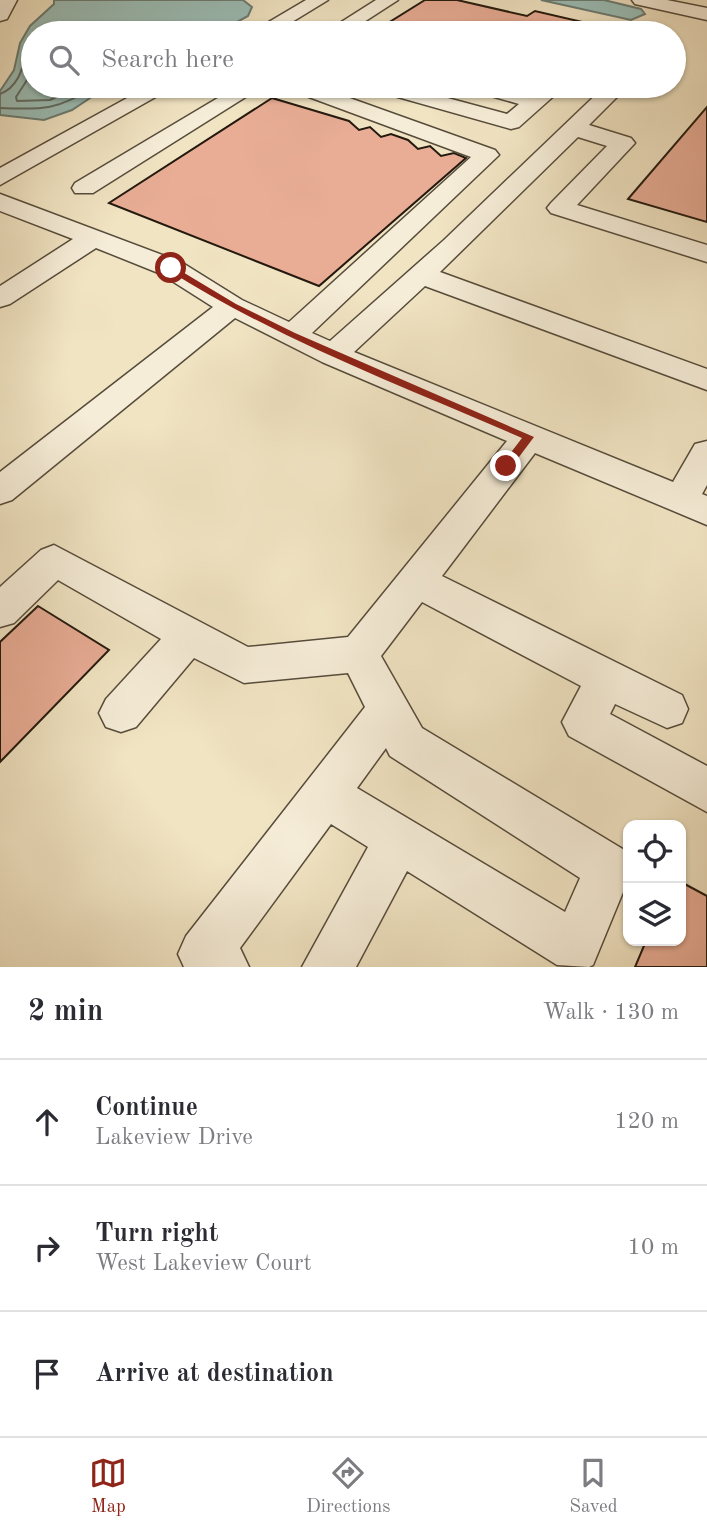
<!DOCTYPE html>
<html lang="en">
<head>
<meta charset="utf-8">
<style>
	:root { --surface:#fff; --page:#f2f2f3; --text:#2b2b33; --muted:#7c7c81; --line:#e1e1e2; --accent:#8f2418 }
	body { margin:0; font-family:"Old Standard TT",serif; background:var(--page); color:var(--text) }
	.controls { position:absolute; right:21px; bottom:21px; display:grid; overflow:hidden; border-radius:14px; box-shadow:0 2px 5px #0004 }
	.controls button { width:63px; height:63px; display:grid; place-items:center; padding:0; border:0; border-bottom:2px solid var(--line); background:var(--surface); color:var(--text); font:35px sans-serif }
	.stop { position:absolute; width:21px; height:21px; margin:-16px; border:5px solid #8f2418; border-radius:50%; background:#fff }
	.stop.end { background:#8f2418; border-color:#fff; box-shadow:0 2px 7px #0008 }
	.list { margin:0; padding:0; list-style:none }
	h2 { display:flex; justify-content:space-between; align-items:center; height:91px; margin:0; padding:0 28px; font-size:30px }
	h2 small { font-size:23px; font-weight:400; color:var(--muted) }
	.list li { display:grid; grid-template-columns:46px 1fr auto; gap:21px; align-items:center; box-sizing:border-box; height:126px; padding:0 28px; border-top:2px solid var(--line) }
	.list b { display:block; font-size:26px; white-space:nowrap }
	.list p { margin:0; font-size:23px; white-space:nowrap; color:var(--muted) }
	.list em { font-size:23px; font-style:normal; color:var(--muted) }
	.icon { flex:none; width:38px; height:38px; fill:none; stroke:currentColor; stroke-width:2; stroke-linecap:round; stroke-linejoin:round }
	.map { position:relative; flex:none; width:707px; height:967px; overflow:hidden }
	.search { position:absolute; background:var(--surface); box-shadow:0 2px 5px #0004; left:21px; right:21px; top:21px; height:77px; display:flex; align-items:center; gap:18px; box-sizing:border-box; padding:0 24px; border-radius:38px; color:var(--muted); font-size:26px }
	.sheet { height:469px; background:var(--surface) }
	nav { display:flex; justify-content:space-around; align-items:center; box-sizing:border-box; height:98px; border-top:2px solid var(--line); background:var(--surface); font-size:19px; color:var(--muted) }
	nav a { display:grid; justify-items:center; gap:4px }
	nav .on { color:var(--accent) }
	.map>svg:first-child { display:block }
	.water { fill:#9bbeb7; stroke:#6b7c73; stroke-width:2 }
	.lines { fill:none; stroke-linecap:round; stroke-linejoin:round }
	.shore { stroke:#5f6c62; stroke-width:2 }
	.building { fill:#e9ad96; stroke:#23190e; stroke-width:2 }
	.minor-casing { stroke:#564c3b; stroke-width:3 }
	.minor { fill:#f6edd8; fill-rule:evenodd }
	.route { fill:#8f2418 }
</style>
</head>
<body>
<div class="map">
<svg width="707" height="967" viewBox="0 0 707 967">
	<rect width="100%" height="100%" fill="#f1e4c3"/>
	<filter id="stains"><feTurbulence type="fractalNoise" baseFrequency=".00286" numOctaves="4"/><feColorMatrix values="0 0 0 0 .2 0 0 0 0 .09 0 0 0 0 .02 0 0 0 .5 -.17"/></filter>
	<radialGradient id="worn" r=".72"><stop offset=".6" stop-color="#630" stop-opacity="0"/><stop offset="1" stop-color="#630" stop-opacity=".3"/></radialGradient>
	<path class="water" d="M54 0H243L252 7 248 16 217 33H33V86H108L72 110 44 120 0 115V91L14 70 20 43 30 26 54 4Z
		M541 0H604L641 9 645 14 631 20Z"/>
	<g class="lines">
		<path class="shore" d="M33 57 29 77 16 97 17 101 50 100 80 86
			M0 94C24 85 24 55 33 34
			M0 108C42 110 59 110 95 86"/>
	</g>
	<path class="building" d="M425 0H457L527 16 535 11 591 24 590 33H372Z
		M272 98 349 121 359 130 370 127 381 137 391 134 408 140 418 149 430 146 441 156 454 153 466 158 319 286 109 203Z
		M707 107V222L628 199Z
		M38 606 109 650 0 762V642Z
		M681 882 707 896V967H635L646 941H681Z"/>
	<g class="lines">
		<g class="minor-casing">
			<path id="minor" d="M0 0H17L7 19 0 21Z
				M306 0H328L274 33H250Z
				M376 0H398L347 33H324Z
				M632 0H667L707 8V20L635 4Z
				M617 27 627 33H606L609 29Z
				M149 86H175L0 185V168Z
				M238 86H263L93 193H75L72 188 75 183Z
				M287 86H316L495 150 499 155 312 333 330 341 444 240 605 86H621L624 90 589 125 631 138 635 143 577 205 707 245V262L551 213 547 208 551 203 607 146 578 137 440 272 707 369V390L425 286 354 352 673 482 695 444 707 441V485L702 494 707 496V525L535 453 442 576 682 695 688 709 682 723 667 728 615 704 610 714 707 766V812L569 736 562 722 581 686 422 602 381 656 422 728 626 851 628 880 593 965 589 967 557 965 407 871 356 967H302L368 847 331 824 240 948 249 967H184L178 954 186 936 365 707 348 673 244 683 194 658 136 727 121 732 106 727 99 713 106 699 161 639 58 580 14 623 0 627V587L41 550 54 545 248 647 348 637 507 441 322 362 235 318 12 500 0 504V472L213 307 161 274 96 248 10 304 0 307V286L73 239 0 211V194L181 262 242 300 289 322 471 157 290 90ZM386 748 390 756 580 878 565 912 357 788Z
				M369 86H403L507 114 519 104 470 90 467 86H500L531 94 541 86H565L519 127 511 129 373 90Z"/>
		</g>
		<use href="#minor" class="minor"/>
	</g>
	<path class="route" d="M171 265 236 304 295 333 534 437 510 469H502V464L522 438C402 386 279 340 168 270Z"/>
	<rect width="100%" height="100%" filter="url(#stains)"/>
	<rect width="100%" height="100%" fill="url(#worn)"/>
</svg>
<div class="controls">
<button><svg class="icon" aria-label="locate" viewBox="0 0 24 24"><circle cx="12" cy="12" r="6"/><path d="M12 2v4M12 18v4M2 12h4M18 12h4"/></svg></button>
<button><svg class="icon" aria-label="layers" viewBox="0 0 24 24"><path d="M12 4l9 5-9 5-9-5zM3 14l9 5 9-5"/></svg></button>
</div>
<div class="stop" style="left:171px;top:268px"></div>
<div class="stop end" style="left:506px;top:466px"></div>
<div class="search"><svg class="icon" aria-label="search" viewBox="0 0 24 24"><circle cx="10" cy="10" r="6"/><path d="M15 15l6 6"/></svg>Search here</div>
</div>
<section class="sheet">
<h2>2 min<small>Walk · 130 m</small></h2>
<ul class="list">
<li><svg class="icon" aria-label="ahead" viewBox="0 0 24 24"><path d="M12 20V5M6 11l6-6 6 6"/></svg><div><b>Continue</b><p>Lakeview Drive</p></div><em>120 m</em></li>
<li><svg class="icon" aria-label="right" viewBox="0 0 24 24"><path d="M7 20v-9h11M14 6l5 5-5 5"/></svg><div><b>Turn right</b><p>West Lakeview Court</p></div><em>10 m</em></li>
<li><svg class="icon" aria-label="arrive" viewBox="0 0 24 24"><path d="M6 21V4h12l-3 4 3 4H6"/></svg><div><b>Arrive at destination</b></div></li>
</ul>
</section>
<nav>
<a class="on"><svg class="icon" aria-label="map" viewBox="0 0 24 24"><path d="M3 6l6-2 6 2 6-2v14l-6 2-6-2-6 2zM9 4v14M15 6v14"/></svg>Map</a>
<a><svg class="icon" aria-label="directions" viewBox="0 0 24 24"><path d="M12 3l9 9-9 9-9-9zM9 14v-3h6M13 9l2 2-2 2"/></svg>Directions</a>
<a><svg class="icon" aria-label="saved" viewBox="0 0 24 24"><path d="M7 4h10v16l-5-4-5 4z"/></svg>Saved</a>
</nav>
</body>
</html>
